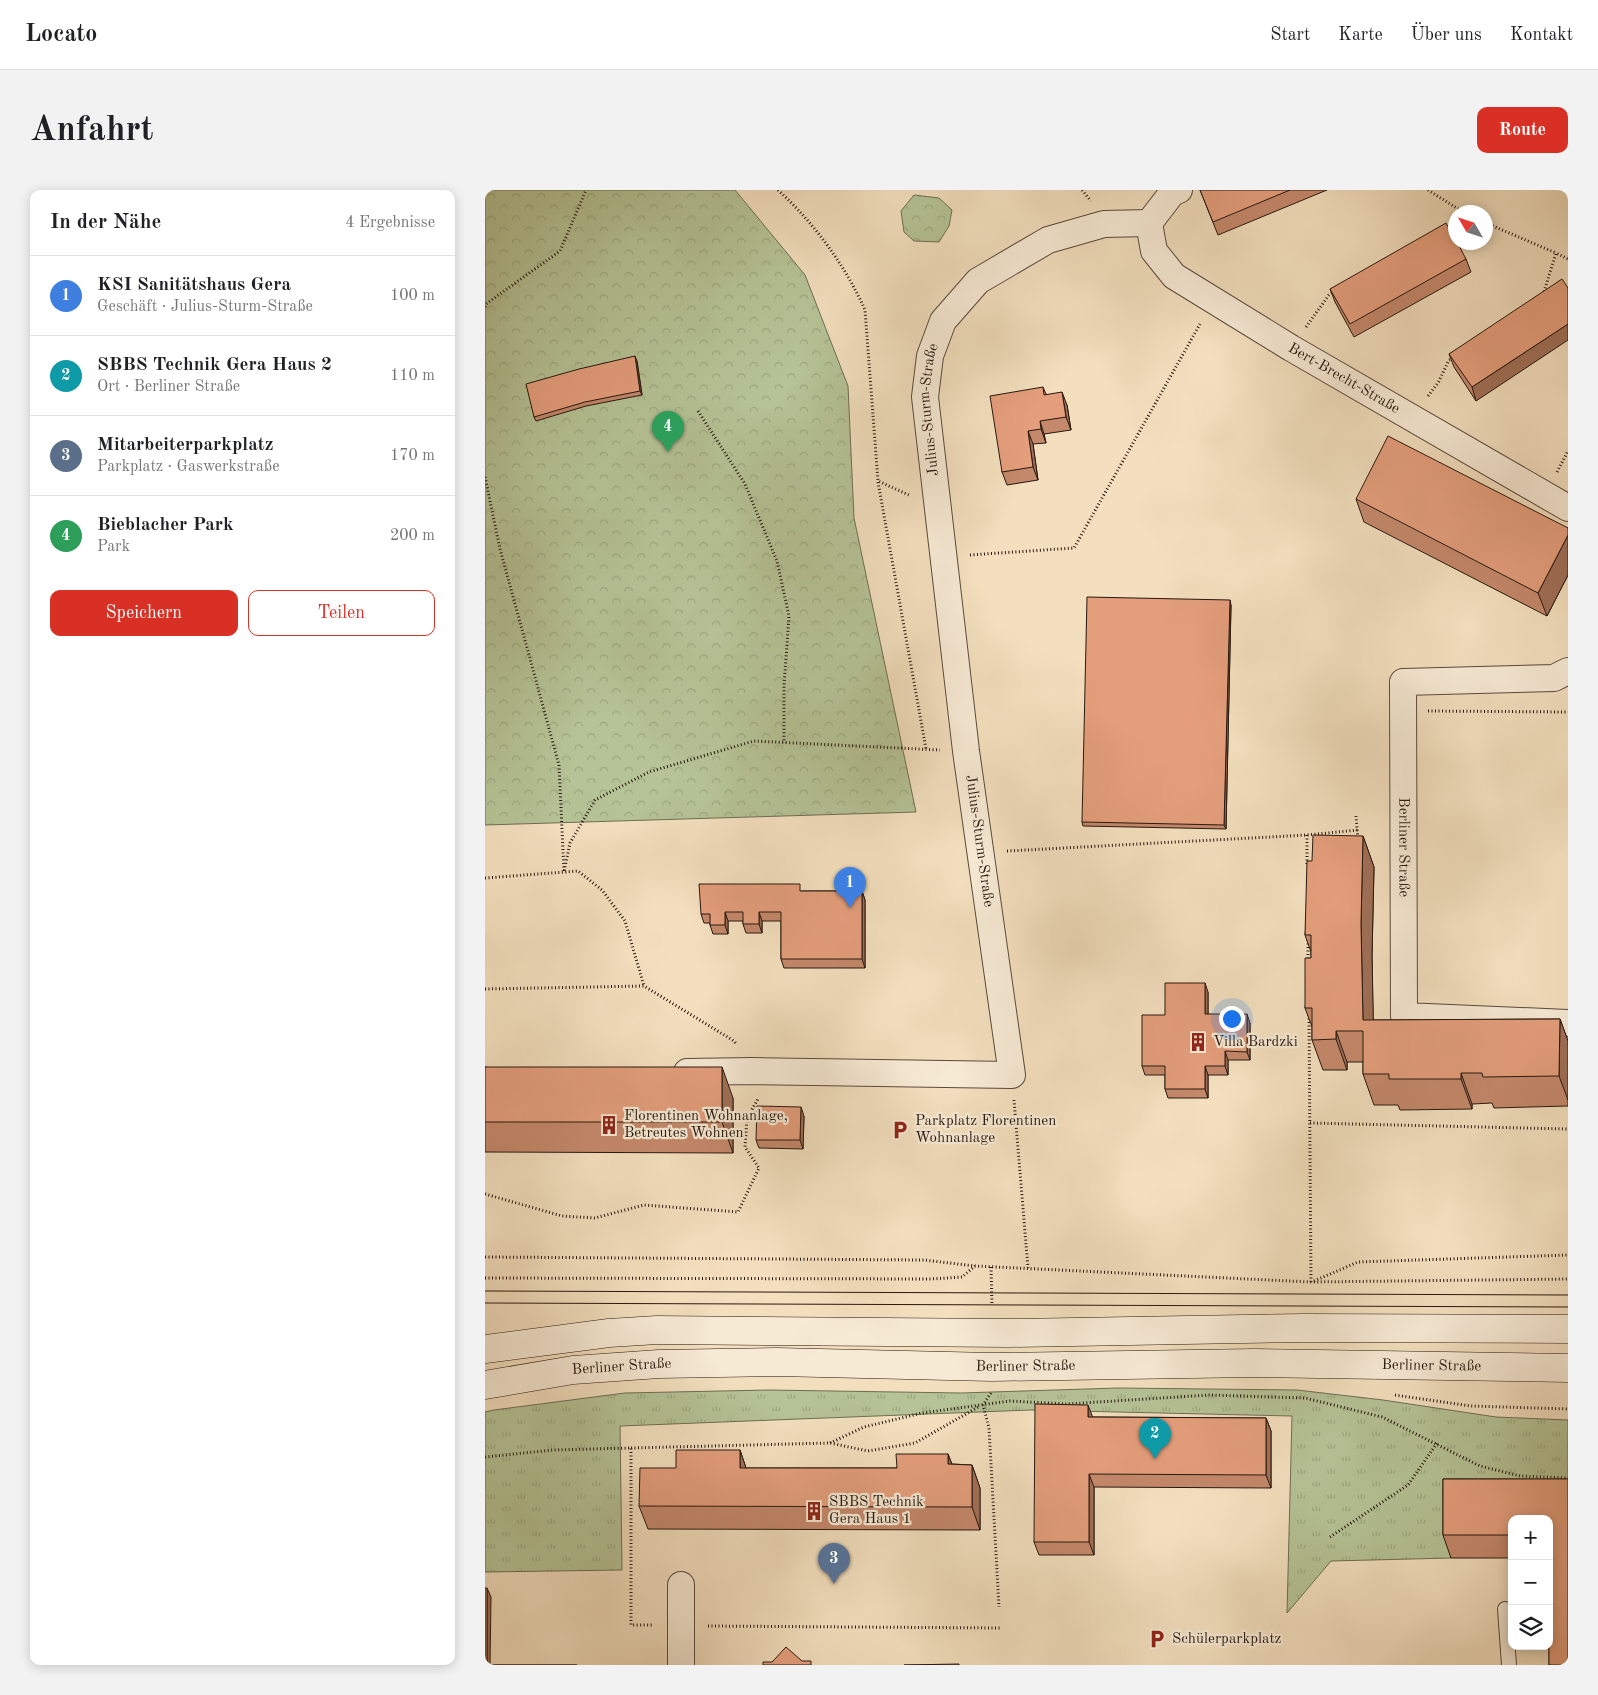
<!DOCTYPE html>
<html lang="de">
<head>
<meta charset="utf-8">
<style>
	:root { --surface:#fff; --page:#f2f2f2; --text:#202124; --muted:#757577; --line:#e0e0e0; --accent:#d93025 }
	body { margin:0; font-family:"Old Standard TT",serif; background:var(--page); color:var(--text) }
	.controls { position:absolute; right:15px; bottom:15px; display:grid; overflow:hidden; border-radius:10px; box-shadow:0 2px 12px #0003 }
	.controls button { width:45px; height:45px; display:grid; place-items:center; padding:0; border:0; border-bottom:1px solid var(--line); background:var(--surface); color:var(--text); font:25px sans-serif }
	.compass { position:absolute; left:963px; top:15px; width:45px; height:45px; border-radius:50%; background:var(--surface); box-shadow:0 2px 12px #0003; rotate:309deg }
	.you { position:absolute; left:746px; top:828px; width:18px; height:18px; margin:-12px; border:4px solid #fff; border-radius:50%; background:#1a73e8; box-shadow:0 0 0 8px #1a73e833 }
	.badge { display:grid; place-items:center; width:32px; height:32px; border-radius:50%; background:var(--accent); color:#fff; font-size:16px; font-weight:700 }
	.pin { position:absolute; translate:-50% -41px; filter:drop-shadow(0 1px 2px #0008) }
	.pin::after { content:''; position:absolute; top:26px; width:18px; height:15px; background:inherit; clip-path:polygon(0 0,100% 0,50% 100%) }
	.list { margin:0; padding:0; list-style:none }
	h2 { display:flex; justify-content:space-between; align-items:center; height:65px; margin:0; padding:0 20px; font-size:21px }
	h2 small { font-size:16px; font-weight:400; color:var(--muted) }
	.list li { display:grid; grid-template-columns:32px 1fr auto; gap:15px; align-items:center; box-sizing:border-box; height:80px; padding:0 20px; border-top:1px solid var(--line) }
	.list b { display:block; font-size:19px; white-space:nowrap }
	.list p { margin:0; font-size:16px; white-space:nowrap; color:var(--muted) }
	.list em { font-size:16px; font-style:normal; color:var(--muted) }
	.actions { display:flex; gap:10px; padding:15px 20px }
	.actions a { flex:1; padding:11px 0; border:1px solid var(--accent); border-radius:10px; text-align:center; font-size:18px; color:var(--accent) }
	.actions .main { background:var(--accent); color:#fff }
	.icon { flex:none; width:28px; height:28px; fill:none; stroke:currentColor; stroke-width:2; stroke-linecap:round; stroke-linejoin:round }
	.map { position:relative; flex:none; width:1083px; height:1475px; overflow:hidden; border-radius:10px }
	header { display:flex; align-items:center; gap:30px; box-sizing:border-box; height:70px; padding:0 25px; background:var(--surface); border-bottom:1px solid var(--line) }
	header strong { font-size:24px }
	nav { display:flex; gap:28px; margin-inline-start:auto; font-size:18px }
	.intro { display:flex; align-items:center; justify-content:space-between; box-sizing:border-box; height:120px; padding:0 30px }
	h1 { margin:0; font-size:35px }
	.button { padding:12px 22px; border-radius:10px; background:var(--accent); color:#fff; font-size:18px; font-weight:700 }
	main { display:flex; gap:30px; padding:0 30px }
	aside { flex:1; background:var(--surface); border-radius:10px; box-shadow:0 2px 12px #0003 }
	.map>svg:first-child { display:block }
	.grass { fill:url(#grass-tufts); stroke:#6e6e53 }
	.forest { fill:url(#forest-crowns); stroke:#6e6e53 }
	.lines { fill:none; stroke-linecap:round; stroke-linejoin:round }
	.service-casing { stroke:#5a4a3c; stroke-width:16 }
	.minor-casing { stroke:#5a4a3c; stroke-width:28 }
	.secondary-casing { stroke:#271810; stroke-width:29 }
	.path { stroke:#271810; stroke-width:3; stroke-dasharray:1 2.5; stroke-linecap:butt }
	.service { stroke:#f7ead5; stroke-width:14 }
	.minor { stroke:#f7ead5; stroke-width:26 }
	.secondary { stroke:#f7ead5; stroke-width:28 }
	.tram { stroke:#271810; stroke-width:1 }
	.wall { fill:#c4886b; stroke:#271810 }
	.shaded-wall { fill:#a06f57; stroke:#271810 }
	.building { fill:#e49e7c; stroke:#271810 }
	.labels { text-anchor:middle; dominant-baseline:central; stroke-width:4.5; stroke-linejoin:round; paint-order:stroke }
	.street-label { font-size:15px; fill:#271810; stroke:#f7ead5 }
	.poi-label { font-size:15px; fill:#271810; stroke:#f7ead5; text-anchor:start }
</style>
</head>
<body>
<header>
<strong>Locato</strong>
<nav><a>Start</a><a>Karte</a><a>Über uns</a><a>Kontakt</a></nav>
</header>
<div class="intro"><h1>Anfahrt</h1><a class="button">Route</a></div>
<main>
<aside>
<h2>In der Nähe<small>4 Ergebnisse</small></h2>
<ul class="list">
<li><span class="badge" style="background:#3f7fe0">1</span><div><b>KSI Sanitätshaus Gera</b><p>Geschäft · Julius-Sturm-Straße</p></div><em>100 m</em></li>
<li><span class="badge" style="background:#0f9aa8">2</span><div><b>SBBS Technik Gera Haus 2</b><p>Ort · Berliner Straße</p></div><em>110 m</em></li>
<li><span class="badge" style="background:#5c6f8a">3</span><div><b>Mitarbeiterparkplatz</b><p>Parkplatz · Gaswerkstraße</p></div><em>170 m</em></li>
<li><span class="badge" style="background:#2e9e5b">4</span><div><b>Bieblacher Park</b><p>Park</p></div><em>200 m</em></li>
</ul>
<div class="actions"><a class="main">Speichern</a><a>Teilen</a></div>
</aside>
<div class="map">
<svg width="1083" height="1475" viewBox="0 0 1083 1475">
	<defs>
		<pattern id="grass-tufts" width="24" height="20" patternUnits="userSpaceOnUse" patternTransform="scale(1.25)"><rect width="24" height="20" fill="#b5c396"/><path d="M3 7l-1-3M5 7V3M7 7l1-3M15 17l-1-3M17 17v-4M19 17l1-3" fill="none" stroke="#9ca780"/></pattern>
		<pattern id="forest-crowns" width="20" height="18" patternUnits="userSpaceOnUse" patternTransform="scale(1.25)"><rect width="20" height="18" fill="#b5c396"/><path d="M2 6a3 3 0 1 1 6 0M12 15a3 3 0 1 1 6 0" fill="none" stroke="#9ca780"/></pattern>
	</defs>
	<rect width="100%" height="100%" fill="#f3dfbe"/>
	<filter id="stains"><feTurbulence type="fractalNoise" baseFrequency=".004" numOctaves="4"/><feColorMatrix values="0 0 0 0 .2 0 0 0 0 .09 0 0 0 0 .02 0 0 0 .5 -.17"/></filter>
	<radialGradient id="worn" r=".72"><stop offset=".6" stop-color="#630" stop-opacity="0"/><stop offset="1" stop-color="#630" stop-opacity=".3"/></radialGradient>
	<path class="grass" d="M633 1198 812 1200 898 1210 1011 1227 1083 1230V1313H967L966 1368 846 1371 802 1423 807 1226 545 1220 135 1236 137 1380 0 1382V1222L9 1220 140 1203 284 1200 476 1203Z"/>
	<path class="forest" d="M0 0H250L320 85 363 196 369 328 431 622 0 635Z
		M429 5 454 8 467 20 464 36 454 52 429 51 419 42 416 21Z"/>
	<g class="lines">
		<g class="service-casing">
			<path id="service" d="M1020 1419 1024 1475"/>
		</g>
		<g class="minor-casing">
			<g id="minor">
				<path id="s1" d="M664 33 669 61 689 86 806 158 1083 318"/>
				<path d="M664 33 687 3 694 0"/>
				<path id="s2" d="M1083 481 1069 488 918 492 919 826 1083 833"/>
				<path id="s3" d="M202 882 268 881 527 885 481 561 440 207 445 166 458 131 493 91 563 50 619 34 664 33"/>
				<path d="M196 1395V1475"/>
			</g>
		</g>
		<g class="secondary-casing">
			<g id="secondary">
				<path d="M0 1159 124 1143 172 1140 524 1143 818 1138 1083 1139"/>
				<path id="s4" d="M0 1195 88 1180 174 1174 292 1172 507 1177 769 1173 1083 1178"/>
			</g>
		</g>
		<path class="path" d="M293 0C329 33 360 75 380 120L393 291 426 306
			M597 0 606 11
			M943 0 978 22
			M1001 33 1071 63
			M962 39 971 34
			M1058 105 1071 63 1083 69
			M0 117 1 114 75 61 101 0
			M821 137 844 105 850 101
			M943 206 953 193 964 170 968 168
			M213 221 260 294 292 371 304 426 299 496V553
			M1072 282 1083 261
			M0 287 15 359 74 575 79 682 85 653 110 610 164 582 269 551 455 560
			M393 292 441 559
			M485 365 589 358 715 134
			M943 521 1083 522
			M871 626 873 650
			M822 645V674
			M522 661 822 645 873 640
			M0 688 93 681 117 700 140 731 159 796
			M823 750V772
			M0 799 159 796 249 851 252 855
			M824 825 826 1092
			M529 910 543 1078
			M825 933 1083 939
			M0 1004 77 1026 110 1028 159 1015 253 1022 274 978 260 957 262 928 273 909
			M0 1067 439 1070 490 1076 826 1092 1083 1089
			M506 1077 507 1115
			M0 1088 446 1089 477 1087 490 1076
			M829 1091 873 1072 1083 1065
			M506 1203 498 1215 504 1238 514 1417
			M910 1205 986 1216 1083 1219
			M345 1253 379 1237 437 1223 525 1211 582 1214 724 1205 820 1208 897 1227 995 1276 1035 1286 1083 1288
			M146 1258 345 1253 383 1261 430 1253 495 1216
			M0 1267 68 1260 146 1258V1435H169
			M845 1347 923 1295 952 1253
			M223 1436 517 1438"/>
		<use href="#service" class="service"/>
		<use href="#minor" class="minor"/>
		<use href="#secondary" class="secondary"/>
		<path class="tram" d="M0 1101 1083 1105
			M0 1113 1083 1117"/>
	</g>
	<path class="wall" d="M715 0H842L733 45Z
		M981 69 986 82 869 147 850 112 845 99Z
		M1083 98 991 211 969 177 964 164Z
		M152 171 157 205 101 216 51 231 49 227Z
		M558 197 561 204 582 215 586 240 559 244 561 253 548 254 553 290 522 295 517 282Z
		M871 309 1083 338V385L1062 426 879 332Z
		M746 415 741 639 598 636 597 632Z
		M878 646 889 677 887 765 888 830 1075 829 1083 851V916L1009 918 1007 913 987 914V919L915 920 913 915H889L878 884V872H862V880H838L827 850V837L820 818 826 768V762L820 745 827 671Z
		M317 701H377L380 710V778H299L296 769V731H277V743H261L258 734V731H243V744H228L225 735V733H219L216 724Z
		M723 802V824L765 833V870H743V885H723V908H683L680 899V885H660L657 876 680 825Z
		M0 877 248 908V963L0 962Z
		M319 926 318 959 274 958 271 950Z
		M608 1227 781 1228 786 1241V1298L609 1297V1365H554L549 1352Z
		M255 1260 261 1278H412L463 1264 467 1274 487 1275 495 1298V1340L163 1339 154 1316 191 1278Z
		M958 1289H1083V1475H1064V1329H1027V1368H966L958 1345Z"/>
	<path class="shaded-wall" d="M1083 134V150L991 211 987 197Z
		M150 166 152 171 157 205 155 201Z
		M577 202 582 215 586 240 581 227Z
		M555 231 559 244 561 253 556 239Z
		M543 241 548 254 553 290 548 277Z
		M1083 345V385L1062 426 1053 403Z
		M745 410 746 415 741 639 739 635Z
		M878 646 889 677 887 765 889 860 878 830 876 734Z
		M377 701 380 710V778L377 769Z
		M240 722 243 731V744L240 735Z
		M274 722 277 731V743L274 734Z
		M720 793 723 802V833L720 824Z
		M762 824 765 833V870L762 862Z
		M1075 829 1083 851V910L1074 886Z
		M851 841 862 872V880L851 849Z
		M740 861 743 870V885L740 876Z
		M720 876 723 885V908L720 899Z
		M237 877 248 908V963L237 932Z
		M976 883 987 914V919L976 889Z
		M316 917 319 926 318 959 315 950Z
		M603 1215 608 1228 603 1227Z
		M781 1228 786 1241V1298L781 1285Z
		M255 1260 263 1284 255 1278Z
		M463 1264 472 1288 463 1274Z
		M487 1275 495 1298V1340L487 1317Z
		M604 1284 609 1297V1365L604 1352Z
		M2 1398 6 1407 5 1475H2Z"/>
	<path class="building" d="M715 0H805L728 32Z
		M961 33 970 50V52H972L981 69 865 134 845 99Z
		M1077 89 1083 98V134L987 197 964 164Z
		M150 166 155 201 100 212 49 227 41 194 94 179Z
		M558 197 559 205 577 202 581 227 555 231 556 239 543 241 548 277 517 282 505 206Z
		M903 246 1083 338V345L1053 403 871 309Z
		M602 407 745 410 739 635 597 632Z
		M828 645 878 646 876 734 878 830 1075 829 1074 886 998 887 997 883H976V889H904V884H878V841H851V849L827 850V818H820V768H826V745H820L822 671H827Z
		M214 694H315V701H377V769H296V722H274V734H258V722H240V735H225V724H216Z
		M680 793H720V824H762V862L740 861V876H720V899H680V876H657V825H680Z
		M0 877H237V932H0Z
		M272 916 316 917 315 950H271Z
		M550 1214 603 1215V1227L781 1228V1285L604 1284V1352H549Z
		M191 1260H255V1278H412L411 1264H463V1274L487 1275V1317L154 1316 155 1278H191Z
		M958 1289H1083V1475H1064V1329H1027V1345H958Z
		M0 1398H2V1475H92H0Z
		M301 1457 317 1471H326V1475H278V1472H287Z
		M474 1474V1475H419Z"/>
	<defs>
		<g id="building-bare" transform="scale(1.5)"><path d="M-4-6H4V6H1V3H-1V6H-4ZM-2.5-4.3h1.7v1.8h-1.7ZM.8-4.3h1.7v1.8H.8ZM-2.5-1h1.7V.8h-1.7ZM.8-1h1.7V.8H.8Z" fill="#8f2418" stroke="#f7ead5" stroke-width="2.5" paint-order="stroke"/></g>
		<g id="parking-bare" transform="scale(1.5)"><path d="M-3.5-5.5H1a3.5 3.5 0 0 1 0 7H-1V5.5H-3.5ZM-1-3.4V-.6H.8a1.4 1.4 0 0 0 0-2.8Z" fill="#8f2418" stroke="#f7ead5" stroke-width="2.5" paint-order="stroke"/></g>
	</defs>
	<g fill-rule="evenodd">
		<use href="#building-bare" x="713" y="852"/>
		<use href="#building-bare" x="124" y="935"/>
		<use href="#parking-bare" x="415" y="940"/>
		<use href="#building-bare" x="329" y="1321"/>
		<use href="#parking-bare" x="672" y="1449"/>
	</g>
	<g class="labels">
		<g class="street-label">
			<text stroke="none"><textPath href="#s1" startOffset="259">Bert-Brecht-Straße</textPath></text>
			<text stroke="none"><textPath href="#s3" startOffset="996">Julius-Sturm-Straße</textPath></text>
			<text transform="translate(494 651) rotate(82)">Julius-Sturm-Straße</text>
			<text stroke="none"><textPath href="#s2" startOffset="332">Berliner Straße</textPath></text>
			<text stroke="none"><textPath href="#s4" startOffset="948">Berliner Straße</textPath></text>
			<text stroke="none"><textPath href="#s4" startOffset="542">Berliner Straße</textPath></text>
			<text stroke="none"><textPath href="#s4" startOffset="138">Berliner Straße</textPath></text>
		</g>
		<g class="poi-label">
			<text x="728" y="852">Villa Bardzki</text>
			<text x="139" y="926">Florentinen Wohnanlage,<tspan x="139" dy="17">Betreutes Wohnen</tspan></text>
			<text x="430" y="931">Parkplatz Florentinen<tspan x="430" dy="17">Wohnanlage</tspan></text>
			<text x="344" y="1312">SBBS Technik<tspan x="344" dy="17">Gera Haus 1</tspan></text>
			<text x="687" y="1449">Schülerparkplatz</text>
		</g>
	</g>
	<rect width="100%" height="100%" filter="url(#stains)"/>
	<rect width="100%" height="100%" fill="url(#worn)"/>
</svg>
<div class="controls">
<button>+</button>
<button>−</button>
<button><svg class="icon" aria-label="layers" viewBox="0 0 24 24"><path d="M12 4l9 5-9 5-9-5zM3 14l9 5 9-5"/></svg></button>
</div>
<svg class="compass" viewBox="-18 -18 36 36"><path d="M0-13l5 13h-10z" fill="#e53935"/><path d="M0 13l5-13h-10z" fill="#757577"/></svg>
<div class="you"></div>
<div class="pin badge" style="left:365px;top:718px;background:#3f7fe0">1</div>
<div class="pin badge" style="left:670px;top:1269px;background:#0f9aa8">2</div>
<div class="pin badge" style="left:349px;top:1394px;background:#5c6f8a">3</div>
<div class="pin badge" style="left:183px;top:262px;background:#2e9e5b">4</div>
</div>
</main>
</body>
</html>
